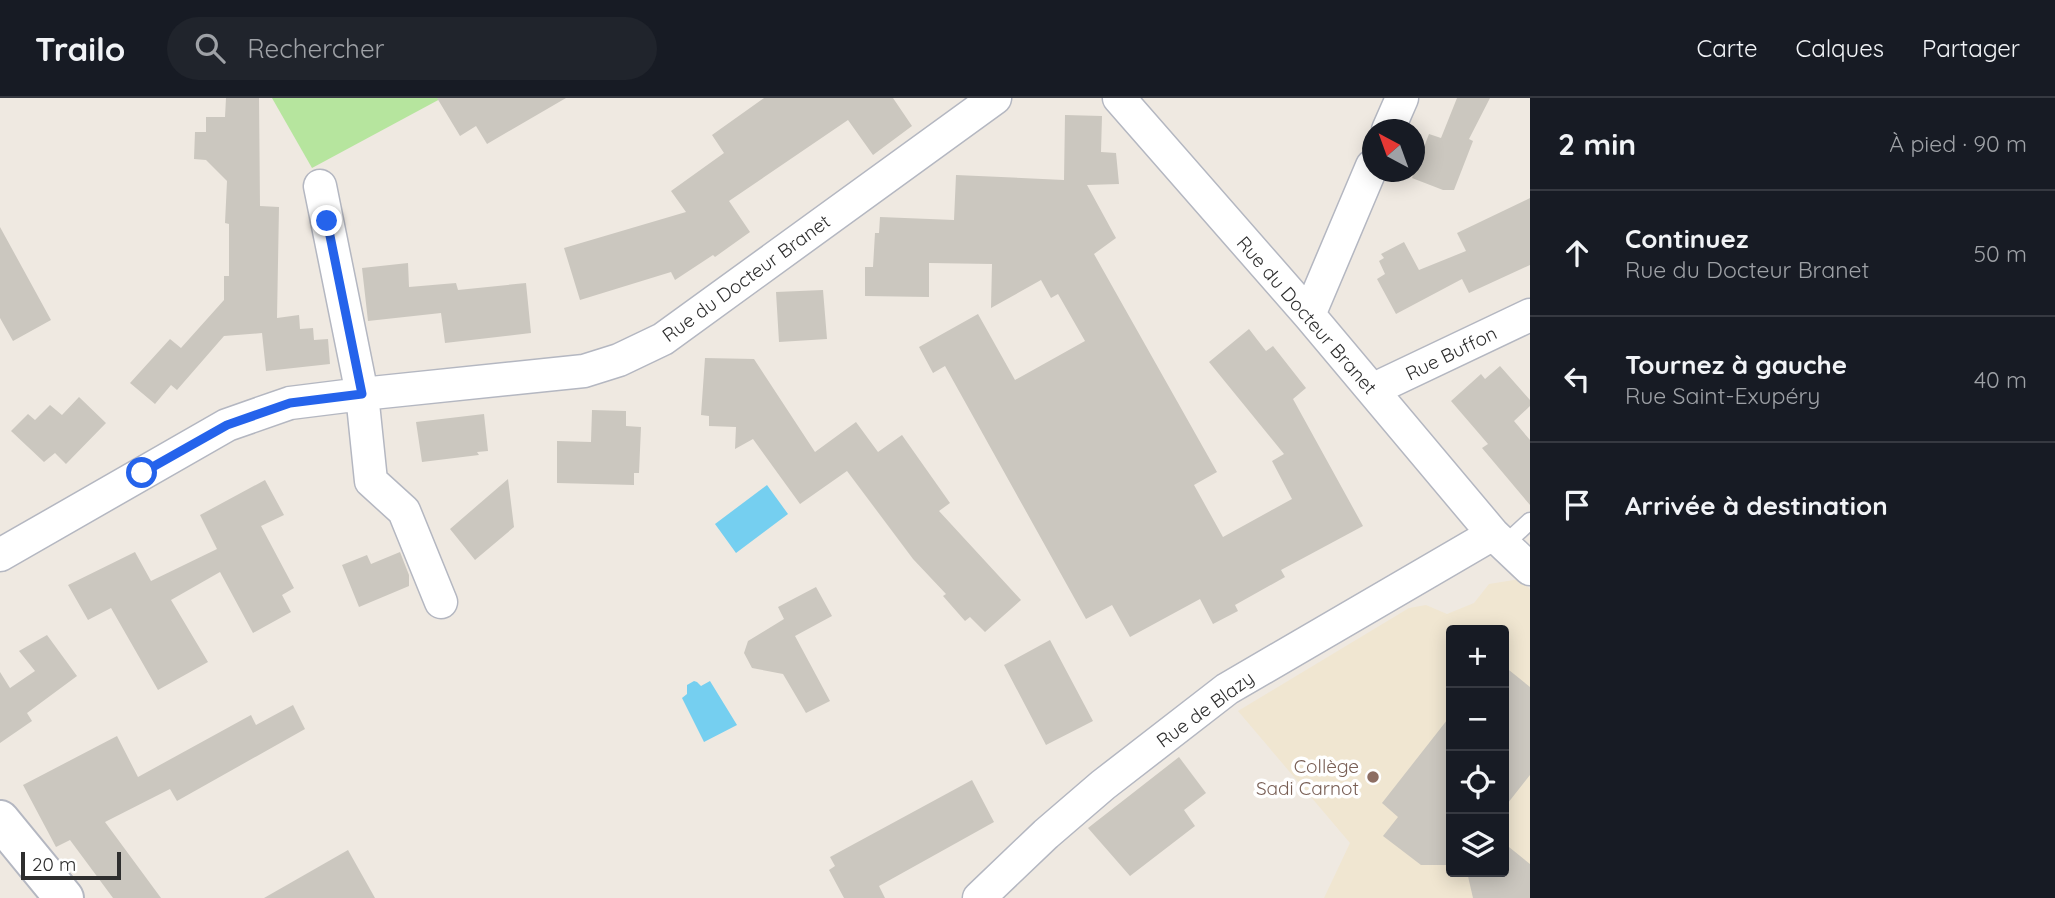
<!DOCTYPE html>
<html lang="fr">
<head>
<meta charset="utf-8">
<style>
	:root { --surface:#171b24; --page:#20242c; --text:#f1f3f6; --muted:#9ea1a6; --line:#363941 }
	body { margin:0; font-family:Quicksand,sans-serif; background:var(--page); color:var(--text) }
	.controls { position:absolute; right:21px; bottom:21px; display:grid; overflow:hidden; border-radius:7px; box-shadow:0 4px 18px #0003 }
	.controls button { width:63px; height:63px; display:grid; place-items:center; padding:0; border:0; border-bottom:2px solid var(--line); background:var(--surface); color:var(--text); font:35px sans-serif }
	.compass { position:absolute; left:1362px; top:21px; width:63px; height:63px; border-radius:50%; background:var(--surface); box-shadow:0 4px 18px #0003; rotate:319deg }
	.scale { position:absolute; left:21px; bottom:18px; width:100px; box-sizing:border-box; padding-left:7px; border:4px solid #2e2e2e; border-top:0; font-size:19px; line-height:24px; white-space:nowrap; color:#2e2e2e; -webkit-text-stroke:5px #fff; paint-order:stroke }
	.stop { position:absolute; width:21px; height:21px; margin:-16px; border:5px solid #2563eb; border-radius:50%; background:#fff }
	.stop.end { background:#2563eb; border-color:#fff; box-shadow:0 2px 7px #0008 }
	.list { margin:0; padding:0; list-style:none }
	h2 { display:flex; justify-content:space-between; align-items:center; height:91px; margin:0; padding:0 28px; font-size:30px }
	h2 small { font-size:23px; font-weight:400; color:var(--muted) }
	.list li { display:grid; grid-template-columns:46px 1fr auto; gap:21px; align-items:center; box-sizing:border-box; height:126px; padding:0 28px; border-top:2px solid var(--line) }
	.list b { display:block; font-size:26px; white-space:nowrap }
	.list p { margin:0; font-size:23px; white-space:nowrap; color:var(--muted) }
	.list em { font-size:23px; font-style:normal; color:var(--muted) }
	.icon { flex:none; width:38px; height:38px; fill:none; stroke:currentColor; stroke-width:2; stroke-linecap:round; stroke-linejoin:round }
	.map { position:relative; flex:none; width:1530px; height:800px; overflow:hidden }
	header { display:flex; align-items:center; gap:42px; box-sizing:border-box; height:98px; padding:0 35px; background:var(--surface); border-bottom:2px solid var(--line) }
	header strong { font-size:33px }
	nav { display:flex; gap:38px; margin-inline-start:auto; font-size:24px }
	.search { width:490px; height:63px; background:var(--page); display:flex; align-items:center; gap:18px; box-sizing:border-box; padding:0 24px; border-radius:38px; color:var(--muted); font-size:26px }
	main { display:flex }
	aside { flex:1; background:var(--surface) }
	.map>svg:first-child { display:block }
	.education { fill:#f0e6d1; fill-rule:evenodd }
	.green { fill:#b6e59e }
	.water { fill:#75cff0 }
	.building { fill:#cbc7bf }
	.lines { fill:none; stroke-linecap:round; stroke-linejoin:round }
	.service-casing { stroke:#b4b7c1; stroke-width:19 }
	.minor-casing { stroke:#b4b7c1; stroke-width:35 }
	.tertiary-casing { stroke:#b4b7c1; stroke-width:42 }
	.service { stroke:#fff; stroke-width:16 }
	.minor { stroke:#fff; stroke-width:32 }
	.tertiary { stroke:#fff; stroke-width:38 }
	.route { stroke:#2563eb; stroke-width:9 }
	.education-dot { fill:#8d6e63; stroke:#fff; stroke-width:2.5 }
	.labels { text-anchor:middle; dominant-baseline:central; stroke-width:7; stroke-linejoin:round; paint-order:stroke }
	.street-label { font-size:19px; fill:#2e2e2e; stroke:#fff }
	.education-label { font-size:19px; fill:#785e54; stroke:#fff; text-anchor:end }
</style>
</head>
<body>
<header>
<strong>Trailo</strong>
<div class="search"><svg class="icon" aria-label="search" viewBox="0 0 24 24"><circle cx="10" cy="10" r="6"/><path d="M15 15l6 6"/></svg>Rechercher</div>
<nav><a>Carte</a><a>Calques</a><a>Partager</a></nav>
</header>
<main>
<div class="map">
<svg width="1530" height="800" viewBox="0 0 1530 800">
	<rect width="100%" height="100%" fill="#efe9e1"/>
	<path class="education" d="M1520 481 1530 491V800H1324L1350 745 1238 613 1409 510 1426 507 1447 516 1474 505 1489 486ZM1451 532H1504V774H1451Z"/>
	<path class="green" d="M272 0H442L312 70Z"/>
	<path class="water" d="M767 387 788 416 736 455 715 426Z
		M694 583 697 584 701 588 710 583 737 627 704 644 682 600 687 596V587Z"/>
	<path class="building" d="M226 0H259L260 108 279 109 277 220 299 217 300 231 313 230 314 242 328 241 330 266 266 273 262 235 224 238 177 292 171 287 155 306 130 285 170 241 181 250 224 202V178H229V126L225 125 227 83 206 62 194 61 195 34H206V19H225Z
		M437 0H566L487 46 476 28 460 38Z
		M764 0H893L912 28 873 57 848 22 729 103 750 134 715 159 713 157 675 182 671 174 580 202 564 150 686 114 671 93 724 55 712 37Z
		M1457 0H1490L1469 41 1473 43 1454 92H1443L1412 80 1429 36 1441 40Z
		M1065 17 1102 18 1101 54 1116 55 1119 86 1087 87 1116 140 1094 156 1217 374 1194 387 1223 439 1292 401 1272 363 1284 356 1209 264 1249 231 1266 253 1273 248 1306 290 1293 301 1363 428 1281 472 1285 479 1235 507 1238 513 1213 526 1200 501 1130 539 1112 507 1086 521 945 268 933 275 919 249 978 216 1015 282 1085 243 1058 196 1051 200 1041 182 991 210 992 166 929 165V199L865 198V169H873L875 135H879L880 119 954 122 956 77 1064 82Z
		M1530 100V167L1469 195 1462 181 1396 216 1377 181 1385 176 1379 163 1384 160 1381 156 1404 144 1419 172 1466 153 1457 135Z
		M0 129 51 222 13 243 0 220Z
		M408 165 409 189 456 185 458 192 526 185 531 235 445 245 441 215 368 223 362 170Z
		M823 192 827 241 779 244 776 194Z
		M705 260 754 261 815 354 856 324 878 354 902 337 950 405 939 413 1021 502 985 534 970 519 965 523 943 498 946 496 913 461 847 373 800 406 753 341 735 351 736 329 709 328V318L701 317Z
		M1500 268 1530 302V308L1514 323 1530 342V407L1482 350 1488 346 1451 303 1481 276 1485 281Z
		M79 299 106 325 66 366 55 355 44 364 11 333 28 316 35 322 50 307 62 317Z
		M592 312 626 313V328L641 329 639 375H634V387L557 385V343L591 344Z
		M484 316 488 353 477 354 479 357 422 364 416 324Z
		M508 381 514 429 475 462 450 431Z
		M265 382 284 417 261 428 294 490 282 497 291 514 253 535 220 474 171 502 208 564 158 592 111 510 88 522 68 487 135 454 151 483 217 451 200 417Z
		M400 454 409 477V488L359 509 342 467 367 457 371 466Z
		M816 489 832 518 795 538 830 603 806 615 783 576 752 570 744 555 748 543 784 521 778 509Z
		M47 537 77 578 27 615 32 623 0 645V574L10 590 35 573 19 553Z
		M1050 542 1093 623 1046 647 1004 567Z
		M1504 568 1530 589V677L1504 710Z
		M293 607 305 631 177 703 170 691 105 724 161 800H113L70 742 56 749 23 687 117 638 138 679 251 617 256 627Z
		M1451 617V767H1421L1383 738 1398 719 1382 705Z
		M1179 659 1206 695 1184 712 1195 728 1130 778 1088 730Z
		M972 682 994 724 879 788 885 800H844L829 772 835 768 830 759Z
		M1504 745 1530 766V800H1473L1467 774H1504Z
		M348 752 375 800H264Z"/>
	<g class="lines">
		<g class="service-casing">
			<path id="service" d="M1505 446 1530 423"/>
		</g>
		<g class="minor-casing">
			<path id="minor" d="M1119 0 1309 217 1493 436 1530 471
				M1388 32 1402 0
				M320 88 362 296 371 383 404 413 441 504
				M1309 217 1372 68
				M1372 292 1530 217
				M0 457 227 327 290 305 362 296 584 273 619 262 663 241 995 0
				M979 800 1046 736 1103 687 1227 591 1493 436"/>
		</g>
		<g class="tertiary-casing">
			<path id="tertiary" d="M0 722 64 800"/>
		</g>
		<use href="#service" class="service"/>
		<use href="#minor" class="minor"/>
		<use href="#tertiary" class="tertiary"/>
	</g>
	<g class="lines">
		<path class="route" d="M142 375 227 327 290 305 362 296 327 123"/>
	</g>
	<circle class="education-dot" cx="1373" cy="679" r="7"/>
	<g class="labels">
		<g class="street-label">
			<text transform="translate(746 180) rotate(-36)">Rue du Docteur Branet</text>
			<text transform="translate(1307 217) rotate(49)">Rue du Docteur Branet</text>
			<text transform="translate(1451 255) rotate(-26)">Rue Buffon</text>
			<text transform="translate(1205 611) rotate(-36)">Rue de Blazy</text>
		</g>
		<g class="education-label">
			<text x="1359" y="668">Collège<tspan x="1359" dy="22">Sadi Carnot</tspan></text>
		</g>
	</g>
</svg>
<div class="controls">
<button>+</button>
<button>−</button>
<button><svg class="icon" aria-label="locate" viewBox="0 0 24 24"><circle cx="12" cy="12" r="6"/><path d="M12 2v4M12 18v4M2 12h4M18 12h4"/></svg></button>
<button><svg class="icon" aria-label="layers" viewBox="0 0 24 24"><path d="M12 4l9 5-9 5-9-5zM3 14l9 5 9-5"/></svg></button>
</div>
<svg class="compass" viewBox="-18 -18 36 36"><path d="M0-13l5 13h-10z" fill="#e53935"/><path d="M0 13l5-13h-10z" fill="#9ea1a6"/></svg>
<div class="scale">20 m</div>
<div class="stop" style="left:142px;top:375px"></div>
<div class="stop end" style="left:327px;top:123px"></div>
</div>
<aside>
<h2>2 min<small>À pied · 90 m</small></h2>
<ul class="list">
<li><svg class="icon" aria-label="ahead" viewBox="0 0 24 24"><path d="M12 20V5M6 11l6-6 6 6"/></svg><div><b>Continuez</b><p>Rue du Docteur Branet</p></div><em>50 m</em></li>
<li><svg class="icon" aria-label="left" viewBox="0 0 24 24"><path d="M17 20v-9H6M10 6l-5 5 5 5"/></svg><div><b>Tournez à gauche</b><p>Rue Saint-Exupéry</p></div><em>40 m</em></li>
<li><svg class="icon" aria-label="arrive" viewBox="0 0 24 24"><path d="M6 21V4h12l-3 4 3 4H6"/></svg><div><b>Arrivée à destination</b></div></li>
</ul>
</aside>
</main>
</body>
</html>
